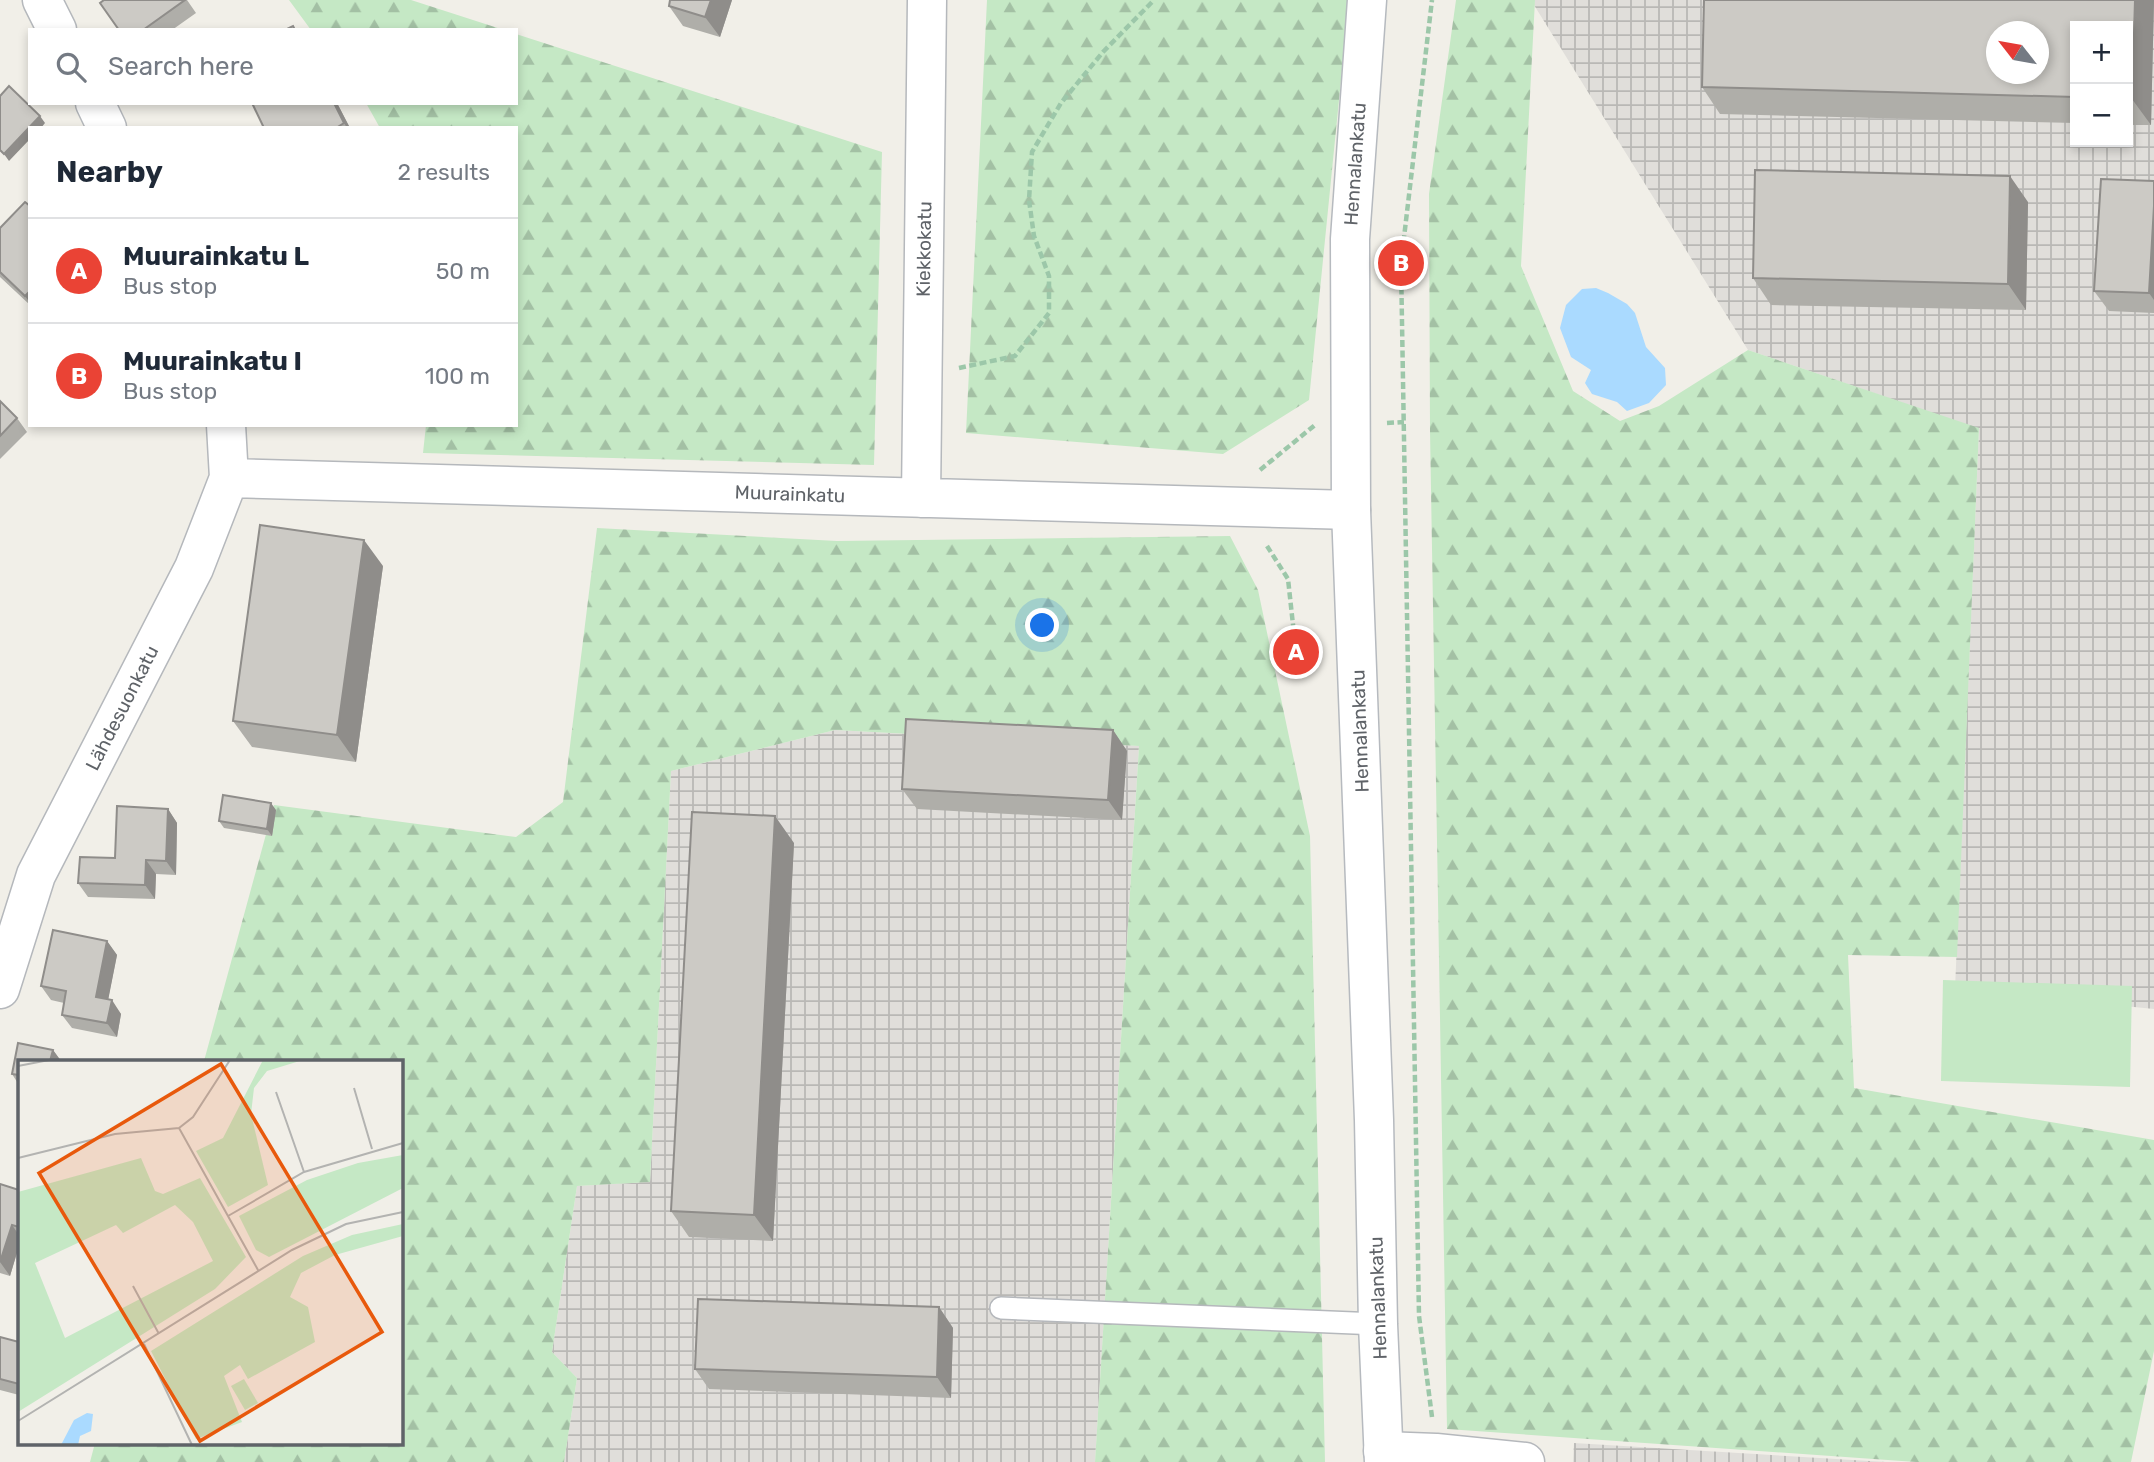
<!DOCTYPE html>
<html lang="en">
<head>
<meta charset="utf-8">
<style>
	:root { --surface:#fff; --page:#f6f6f7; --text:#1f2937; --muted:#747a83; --line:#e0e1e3; --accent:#ea4335 }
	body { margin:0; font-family:Rubik,sans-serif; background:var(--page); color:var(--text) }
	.controls { position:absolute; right:21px; top:21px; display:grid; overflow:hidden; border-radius:0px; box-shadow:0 4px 10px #0003 }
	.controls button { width:63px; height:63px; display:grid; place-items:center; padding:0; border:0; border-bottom:2px solid var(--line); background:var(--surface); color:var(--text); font:35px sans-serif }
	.compass { position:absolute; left:1986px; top:21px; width:63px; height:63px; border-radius:50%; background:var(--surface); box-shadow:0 4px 10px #0003; rotate:301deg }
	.you { position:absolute; left:1043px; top:626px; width:24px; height:24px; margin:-18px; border:5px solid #fff; border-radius:50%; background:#1a73e8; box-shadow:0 0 0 10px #1a73e833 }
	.badge { display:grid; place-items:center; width:46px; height:46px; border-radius:50%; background:var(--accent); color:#fff; font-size:23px; font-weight:700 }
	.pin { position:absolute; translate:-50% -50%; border:4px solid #fff; box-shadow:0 2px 7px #0006 }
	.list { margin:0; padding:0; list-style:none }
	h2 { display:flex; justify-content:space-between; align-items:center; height:91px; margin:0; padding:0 28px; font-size:30px }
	h2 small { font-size:23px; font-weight:400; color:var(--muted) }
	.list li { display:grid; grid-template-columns:46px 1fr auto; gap:21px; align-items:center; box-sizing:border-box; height:105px; padding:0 28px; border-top:2px solid var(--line) }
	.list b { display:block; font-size:26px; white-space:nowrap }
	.list p { margin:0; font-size:23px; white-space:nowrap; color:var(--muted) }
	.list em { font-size:23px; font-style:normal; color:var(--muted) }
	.icon { flex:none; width:38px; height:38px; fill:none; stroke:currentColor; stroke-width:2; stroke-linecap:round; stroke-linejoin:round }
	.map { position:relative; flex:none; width:2154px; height:1462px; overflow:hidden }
	.search { position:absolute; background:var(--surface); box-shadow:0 4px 10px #0003; left:28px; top:28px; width:490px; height:77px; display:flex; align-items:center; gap:18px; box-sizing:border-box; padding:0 24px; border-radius:0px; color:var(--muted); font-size:26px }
	.panel { position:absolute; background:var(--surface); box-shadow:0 4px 10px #0003; left:28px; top:126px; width:490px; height:301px; border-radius:0px }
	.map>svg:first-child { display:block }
	.industrial { fill:url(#industrial-grid); fill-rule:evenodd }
	.forest { fill:url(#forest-firs) }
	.garden { fill:#c5e8c5 }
	.water { fill:#aadaff }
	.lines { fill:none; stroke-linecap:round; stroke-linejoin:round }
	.lane-casing { stroke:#b5b8bc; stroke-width:24 }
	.street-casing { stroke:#b5b8bc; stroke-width:41 }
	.secondary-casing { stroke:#b6babf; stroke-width:41 }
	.path { stroke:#9cc7a9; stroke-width:4.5; stroke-dasharray:7 3.5; stroke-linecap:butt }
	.lane { stroke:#fff; stroke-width:21 }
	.street { stroke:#fff; stroke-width:38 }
	.secondary { stroke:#fff; stroke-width:38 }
	.wall { fill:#afaea9 }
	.shaded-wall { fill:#8f8d8a }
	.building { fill:#cccac5; stroke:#8f8d8a; stroke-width:2; fill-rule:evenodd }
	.labels { text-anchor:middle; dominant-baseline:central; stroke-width:5; stroke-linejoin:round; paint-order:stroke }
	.street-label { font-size:19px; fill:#5f6368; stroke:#fff }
	.inset-road { fill:none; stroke:#b3b3b1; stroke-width:2 }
	.view { fill:#e8590c; fill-opacity:0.15; stroke:#e8590c; stroke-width:3.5 }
	.inset-edge { fill:none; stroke:#5f6368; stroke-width:3.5 }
</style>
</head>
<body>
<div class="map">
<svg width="2154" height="1462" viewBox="0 0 2154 1462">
	<defs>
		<pattern id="industrial-grid" width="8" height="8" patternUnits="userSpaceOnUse" patternTransform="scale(1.75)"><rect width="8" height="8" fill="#e0deda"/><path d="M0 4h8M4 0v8" fill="none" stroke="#b9b8b5"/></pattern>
		<pattern id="forest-firs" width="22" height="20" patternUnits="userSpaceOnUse" patternTransform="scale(1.75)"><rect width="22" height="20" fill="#c5e8c5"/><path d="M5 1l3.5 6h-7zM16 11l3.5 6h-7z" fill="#a3c0a4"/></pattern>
	</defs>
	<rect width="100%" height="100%" fill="#f1efe8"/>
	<path class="industrial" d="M1535 0H2154V1009L1955 989 1979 429 1748 350 1534 5ZM2075 26H2128V142H2075ZM1996 32H2038V74H1996Z
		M835 730 1139 746 1095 1462H564L577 1378 552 1352 577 1186 650 1182 671 771Z
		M1574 1443 1886 1462H1573Z"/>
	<path class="forest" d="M289 0H411L504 30H311Z
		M987 0H1349L1309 400 1223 454 966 433Z
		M1456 0H1535L1521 266 1573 391 1620 421 1659 406 1748 350 1979 428 1957 957 1848 955 1854 1088 2154 1140V1351L2131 1462H1916L1447 1429 1430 431 1429 194Z
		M516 34 882 152 874 465 423 453 426 425H516V128H380L366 103H516Z
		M597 528 837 541 1230 536 1258 590 1310 836 1325 1462H1095L1139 746 835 730 671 771 650 1182 577 1186 552 1352 577 1378 564 1462H90L95 1443H401V1061H204L274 805 516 837 563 802Z"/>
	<path class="garden" d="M1943 980 2132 986 2130 1087 1941 1081Z"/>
	<path class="water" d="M1596 288 1608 293 1627 304 1635 313 1646 347 1665 368 1666 385 1649 403 1627 411 1617 402 1592 394 1585 383 1591 370 1571 357 1560 328 1566 305 1582 289Z"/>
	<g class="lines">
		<g class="lane-casing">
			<path id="lane" d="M1001 1308 1378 1324"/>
		</g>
		<g class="street-casing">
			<path id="street" d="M42 0 57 30
				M95 103 107 128
				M229 478 1351 510
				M921 498 927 0
				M0 989 36 875 194 568 229 478 226 425
				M1383 1451 1436 1453 1525 1462"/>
		</g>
		<g class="secondary-casing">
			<path id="secondary" d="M1367 0 1350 239 1351 510 1374 1120 1378 1324 1384 1462"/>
		</g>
		<path class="path" d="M959 368 1015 356 1049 313V276L1034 236 1029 200 1032 152 1061 103 1103 52 1154 0
			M1387 423 1404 422
			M1260 470 1315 425
			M1267 546 1288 579 1296 652
			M1432 1417 1419 1316 1401 263 1432 0"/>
		<use href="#lane" class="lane"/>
		<use href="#street" class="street"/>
		<use href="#secondary" class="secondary"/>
	</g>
	<path class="wall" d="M104 0H187L196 13 172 30H119Z
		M670 0H732L720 37 683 26 669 6Z
		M2154 0 2151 125H2128V26H2075V123L1720 114 1702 87Z
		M337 103 350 128H264Z
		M2154 181V313L2109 311 2094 291Z
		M2028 202 2026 310 1771 305 1753 278Z
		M30 206V305L0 277V228Z
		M0 401 17 418 27 432 0 459Z
		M383 566 356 762 252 747 233 721Z
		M1113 730 1127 751 1122 820 917 809 902 789Z
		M168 809 177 823 176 875 156 874 155 899 88 897 78 883 115 858Z
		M276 810 272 836 224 828 219 821Z
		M794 843 773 1241 689 1237 671 1211Z
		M107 941 117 955 108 999 121 1014 117 1037 72 1028 62 1015 64 1003 51 1000 41 986Z
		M18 1043 53 1050 61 1061H19V1085L12 1074Z
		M0 1184 19 1190V1246L10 1276 0 1273Z
		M939 1307 953 1328 951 1398 709 1389 695 1369Z
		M0 1337 19 1342V1395L0 1390Z"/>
	<path class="shaded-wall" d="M711 0H732L720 37 705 17Z
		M2135 0H2154L2151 125 2132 99Z
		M334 103H337L350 128H347L344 123Z
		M40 116 45 123 41 128H30V139L9 161 4 154Z
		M2010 176 2028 202 2026 310 2008 284Z
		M2154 206V300L2149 293Z
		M30 291V303L25 296Z
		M364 540 383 566 356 762 337 735Z
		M1113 730 1127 751 1122 820 1108 800Z
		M271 803 276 810 272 836 267 829Z
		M168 809 177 823 176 875 166 861Z
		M775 816 794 843 773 1241 754 1215Z
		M146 860 156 874 155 899 145 885Z
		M107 941 117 955 106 1011 96 997Z
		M112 1000 121 1014 117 1037 107 1023Z
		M53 1050 61 1061H50Z
		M12 1225 19 1235V1246L10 1276 0 1262Z
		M939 1307 953 1328 951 1398 937 1377Z"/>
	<path class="building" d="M104 0H185L143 30H119L100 3Z
		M670 0H711L705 17 669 6Z
		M1704 0H2135L2132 99H2128V26H2075V97L1702 87ZM1997 32H2039V74H1997Z
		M293 26 295 30H285Z
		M9 86 40 116 4 154 0 150V96Z
		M252 103H334L344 123 336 128H264Z
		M1755 170 2010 176 2008 284 1753 278Z
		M2101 179 2154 181V206L2149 293 2094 291Z
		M25 202 30 206V291L25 296 0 272V228Z
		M0 401 17 418 0 436Z
		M260 525 364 540 337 735 233 721Z
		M906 719 1113 730 1108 800 902 789Z
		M223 795 271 803 267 829 219 821Z
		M117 806 168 809 166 861 146 860 145 885 78 883 80 857 115 858Z
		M692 812 775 816 754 1215 671 1211Z
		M53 930 107 941 96 997 112 1000 107 1023 62 1015 66 991 41 986Z
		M18 1043 53 1050 50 1061H19V1075L12 1074Z
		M0 1184 19 1190V1227L12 1225 0 1262Z
		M698 1299 939 1307 937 1377 695 1369Z
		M0 1337 19 1342V1384L0 1379Z"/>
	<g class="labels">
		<g class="street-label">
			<text transform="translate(1355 164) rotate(-86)">Hennalankatu</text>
			<text transform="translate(924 249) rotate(-89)">Kiekkokatu</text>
			<text transform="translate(790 494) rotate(2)">Muurainkatu</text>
			<text transform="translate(122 708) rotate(-63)">Lähdesuonkatu</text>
			<text transform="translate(1360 731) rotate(-92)">Hennalankatu</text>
			<text transform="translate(1378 1298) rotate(-92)">Hennalankatu</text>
		</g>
	</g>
	<g transform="translate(18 1060)">
		<rect width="385" height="385" fill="#f1efe8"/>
		<path d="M245 0H285L249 11 236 28 233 54 250 125 210 147 178 91 205 78ZM385 95V128L251 197 238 190 221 156 289 120 340 103ZM123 98 137 131 145 134 182 118 228 197 197 229 0 352V132ZM157 145 175 162 195 201 47 278 17 203 98 165 105 173ZM385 164V176L317 195 283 213 272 237 290 247 297 282 230 319 222 305 206 316 224 362 178 379 133 291 285 196 334 175Z" fill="#c5e8c5" fill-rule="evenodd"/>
		<path d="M226 319 240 343 227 350 213 326Z" fill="#c5e8c5"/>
		<path d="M69 353 75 354 73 371 62 376 60 385H43L56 360Z" fill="#aadaff"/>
		<path class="inset-road" d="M0 6 31 0M336 28 354 89M258 32 286 112M161 68 240 210M0 98 97 74 161 68 175 57 212 0M210 156 286 112 385 83M115 226 141 274M126 284 174 385M0 361 274 190 328 164 385 152"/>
		<path class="view" d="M203 4 364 272 182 381 21 113Z"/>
		<rect width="385" height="385" class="inset-edge"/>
	</g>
</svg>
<div class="controls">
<button>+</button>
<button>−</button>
</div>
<svg class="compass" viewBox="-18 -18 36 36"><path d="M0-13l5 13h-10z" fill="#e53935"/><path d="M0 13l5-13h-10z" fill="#747a83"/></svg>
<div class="you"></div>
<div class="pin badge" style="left:1296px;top:652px">A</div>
<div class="pin badge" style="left:1401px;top:263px">B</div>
<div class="search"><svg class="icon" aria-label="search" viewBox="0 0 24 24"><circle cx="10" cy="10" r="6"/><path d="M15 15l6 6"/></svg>Search here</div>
<section class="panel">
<h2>Nearby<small>2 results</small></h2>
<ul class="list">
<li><span class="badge">A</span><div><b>Muurainkatu L</b><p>Bus stop</p></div><em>50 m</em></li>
<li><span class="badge">B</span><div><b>Muurainkatu I</b><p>Bus stop</p></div><em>100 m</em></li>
</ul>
</section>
</div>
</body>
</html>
